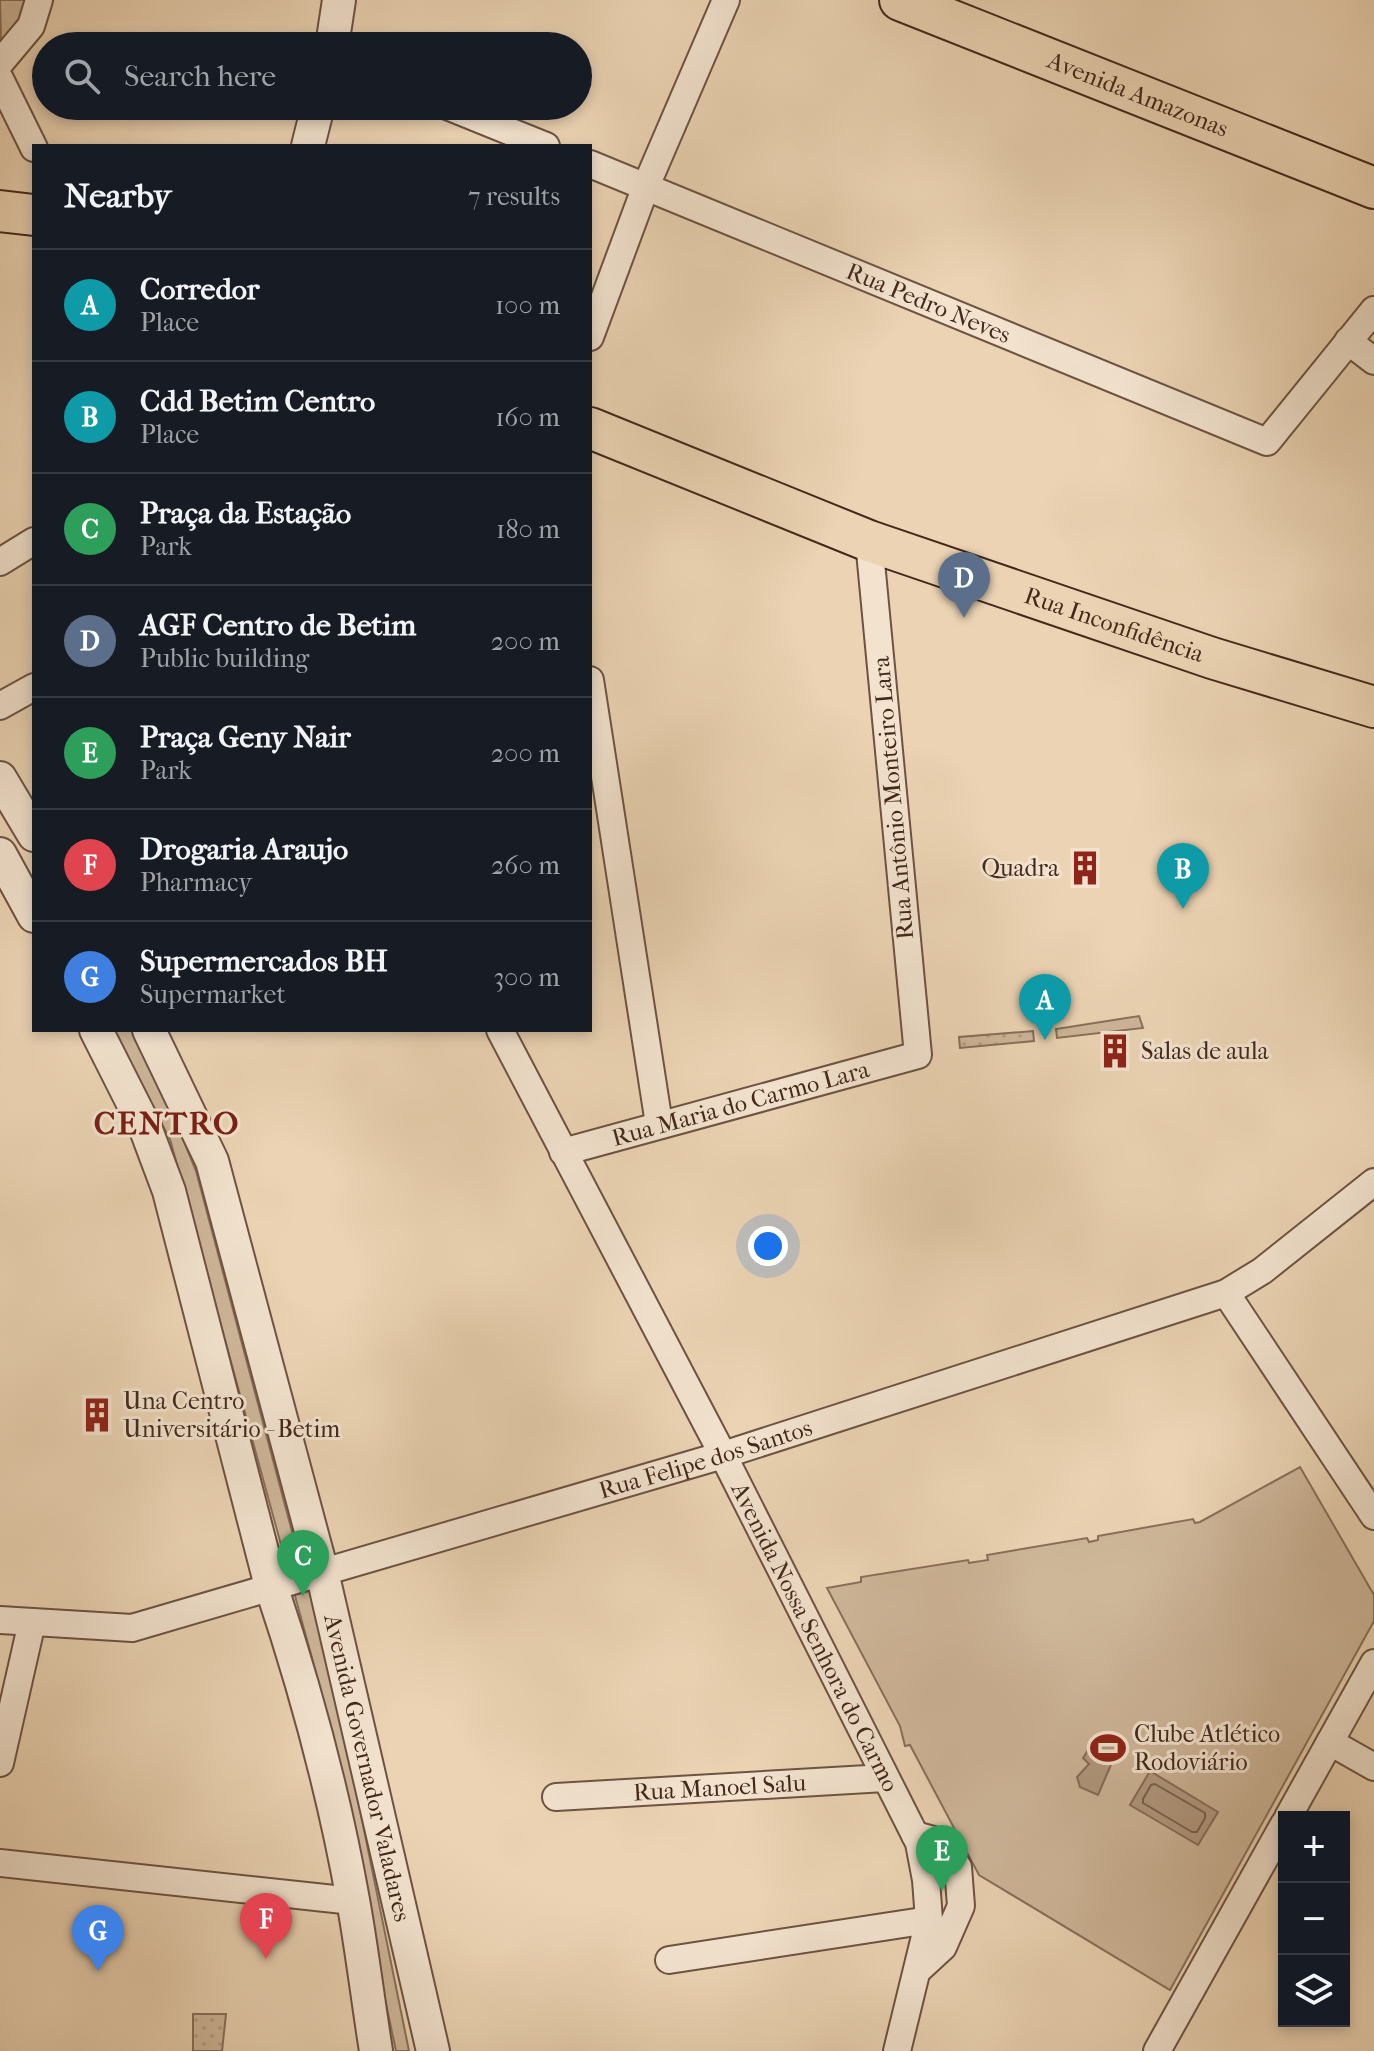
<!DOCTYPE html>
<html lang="en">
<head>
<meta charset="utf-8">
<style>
	:root { --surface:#171b24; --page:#20242c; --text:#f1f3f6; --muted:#9ea1a6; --line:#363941; --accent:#8c9099 }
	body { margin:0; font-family:"IM FELL French Canon",serif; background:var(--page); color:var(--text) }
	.controls { position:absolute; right:24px; bottom:24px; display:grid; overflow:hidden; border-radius:0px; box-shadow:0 4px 12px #0003 }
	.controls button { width:72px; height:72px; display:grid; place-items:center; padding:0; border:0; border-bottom:2px solid var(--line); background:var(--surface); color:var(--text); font:40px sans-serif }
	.you { position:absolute; left:768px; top:1246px; width:28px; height:28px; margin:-20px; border:6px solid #fff; border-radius:50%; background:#1a73e8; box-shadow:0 0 0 12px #1a73e833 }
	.badge { display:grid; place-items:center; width:52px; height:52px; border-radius:50%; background:var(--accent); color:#fff; font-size:26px; font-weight:700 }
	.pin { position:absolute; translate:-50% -66px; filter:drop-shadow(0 2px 4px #0008) }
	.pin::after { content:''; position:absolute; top:42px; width:28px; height:24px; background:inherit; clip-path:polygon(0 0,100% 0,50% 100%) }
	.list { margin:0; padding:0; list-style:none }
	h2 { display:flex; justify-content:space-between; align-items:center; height:104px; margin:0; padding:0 32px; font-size:34px }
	h2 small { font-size:26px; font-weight:400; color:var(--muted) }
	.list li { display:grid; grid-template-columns:52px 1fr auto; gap:24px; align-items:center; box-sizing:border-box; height:112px; padding:0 32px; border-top:2px solid var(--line) }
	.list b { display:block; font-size:30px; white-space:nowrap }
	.list p { margin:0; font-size:26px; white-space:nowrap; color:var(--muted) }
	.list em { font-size:26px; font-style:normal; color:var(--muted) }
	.icon { flex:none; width:44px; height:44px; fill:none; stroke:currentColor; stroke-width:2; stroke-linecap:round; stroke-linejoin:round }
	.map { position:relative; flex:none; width:1374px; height:2051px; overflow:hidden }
	.search { position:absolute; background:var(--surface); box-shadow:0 4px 12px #0003; left:32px; top:32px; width:560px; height:88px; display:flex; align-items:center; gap:20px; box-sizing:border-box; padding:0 28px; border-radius:44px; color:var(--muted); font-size:30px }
	.panel { position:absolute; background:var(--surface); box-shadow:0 4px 12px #0003; left:32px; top:144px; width:560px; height:888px; border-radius:0px }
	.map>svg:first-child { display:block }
	.grass { fill:url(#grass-dots); stroke:#886f5a; stroke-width:2 }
	.park { fill:#ceb699; stroke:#886f5a; stroke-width:2 }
	.water { fill:#b29980; stroke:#866c58; stroke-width:2 }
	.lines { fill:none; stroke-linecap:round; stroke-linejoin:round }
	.shore { stroke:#7a604e; stroke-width:2 }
	.minor-casing { stroke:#6d5342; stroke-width:30 }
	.tertiary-casing { stroke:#6d5342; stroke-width:36 }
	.primary-casing { stroke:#43281c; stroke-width:44 }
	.minor { stroke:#f2e2ce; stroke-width:26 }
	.tertiary { stroke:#f2e2ce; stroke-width:32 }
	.primary { stroke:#ebd3b3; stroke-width:40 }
	.labels { text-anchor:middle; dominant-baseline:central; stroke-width:6; stroke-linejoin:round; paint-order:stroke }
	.street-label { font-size:24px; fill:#43281c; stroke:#f2e2ce }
	.poi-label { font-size:24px; fill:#43281c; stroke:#f2e2ce; text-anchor:start }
	.district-label { font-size:32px; font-weight:bold; letter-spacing:2px; fill:#7a1f14; stroke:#f2e2ce }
</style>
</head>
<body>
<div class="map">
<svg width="1374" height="2051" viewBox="0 0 1374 2051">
	<defs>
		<pattern id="grass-dots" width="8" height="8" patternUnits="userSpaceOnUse" patternTransform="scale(2)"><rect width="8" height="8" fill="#ceb699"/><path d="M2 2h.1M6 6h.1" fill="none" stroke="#b29c83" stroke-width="1.8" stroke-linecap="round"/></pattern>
	</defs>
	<rect width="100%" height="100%" fill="#ebd3b3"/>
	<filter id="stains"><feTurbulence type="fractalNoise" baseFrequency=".0025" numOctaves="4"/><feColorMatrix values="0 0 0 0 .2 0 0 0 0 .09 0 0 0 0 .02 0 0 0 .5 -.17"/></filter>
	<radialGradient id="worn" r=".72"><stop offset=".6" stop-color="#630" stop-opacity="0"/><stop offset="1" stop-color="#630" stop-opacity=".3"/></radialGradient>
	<path class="grass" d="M1033 1031 1034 1041 960 1048 959 1037Z
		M193 2014H226L222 2051H193Z"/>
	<path class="park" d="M0 0H27C24 20 18 29 1 41Z
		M1139 1016 1143 1028 1057 1038 1056 1029Z
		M111 1030H131L157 1075 196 1171 294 1539 328 1653 409 2051H396L315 1669 170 1139Z
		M1300 1467 1374 1595V1621L1170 1990 979 1875 910 1745 905 1746 900 1726 827 1588 861 1582V1577L968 1560 969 1563 988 1560 987 1555 1087 1538 1089 1542 1098 1540V1536L1193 1519 1195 1523 1200 1522Z"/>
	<path class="water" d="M1112 1741 1119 1744 1116 1752 1121 1754 1119 1760H1113L1098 1795 1080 1787 1077 1777 1089 1764 1083 1758 1088 1750Z
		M1150 1771 1218 1812 1198 1845 1130 1805Z"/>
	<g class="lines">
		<path class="shore" d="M1155 1784 1205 1813V1818L1197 1832H1192L1143 1803V1799L1151 1785Z"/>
		<g class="minor-casing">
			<g id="minor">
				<path d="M0 63 31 26 39 0"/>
				<path d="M0 79 34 148"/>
				<path d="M447 106 546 146"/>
				<path id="s1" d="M590 164 1267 442 1374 310"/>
				<path d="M590 337 646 186 726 0"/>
				<path d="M1348 341 1374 361"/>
				<path d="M0 562 34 541"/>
				<path d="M590 680 659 1124"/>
				<path d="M0 706 34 687"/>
				<path id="s2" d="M500 1030 723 1455 919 1843 926 1880 929 1920 897 2051"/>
				<path id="s3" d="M563 1152 918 1055 869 541"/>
				<path d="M1226 1293 1374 1516"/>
				<path id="s4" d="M0 1620 132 1628 723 1455 1226 1293 1262 1271 1374 1182"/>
				<path d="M1330 1742 1374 1767"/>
				<path d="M0 1763 32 1622"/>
				<path id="s5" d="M556 1797 885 1778"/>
				<path d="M1288 1817 1374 1663"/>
				<path d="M915 1835 941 1842 958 1867 961 1906 943 1947 917 1971"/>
				<path d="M0 1863 353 1901"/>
				<path d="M669 1960 929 1920"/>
				<path d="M1157 2051 1284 1824"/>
			</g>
		</g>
		<g class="tertiary-casing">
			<g id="tertiary">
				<path d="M332 46 339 0"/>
				<path d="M308 146 318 106"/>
				<path d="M0 778 34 835"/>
				<path d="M0 854 34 916"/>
				<path d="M96 1030 145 1127 169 1191 271 1586C305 1687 334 1794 353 1900 362 1950 368 2001 376 2051"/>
				<path id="s6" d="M149 1030 212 1161 322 1572 433 2051"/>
			</g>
		</g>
		<g class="primary-casing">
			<g id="primary">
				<path id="s7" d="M900 0 1374 188"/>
				<path d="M0 211 34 215"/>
				<path id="s8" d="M590 428 869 541 1212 658 1374 707"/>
			</g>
		</g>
		<use href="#minor" class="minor"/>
		<use href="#tertiary" class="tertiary"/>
		<use href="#primary" class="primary"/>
	</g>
	<defs>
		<g id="building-bare" transform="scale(2.76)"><path d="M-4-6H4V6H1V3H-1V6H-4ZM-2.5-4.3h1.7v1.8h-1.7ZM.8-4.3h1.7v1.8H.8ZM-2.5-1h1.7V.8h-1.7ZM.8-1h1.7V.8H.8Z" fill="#8f2418" stroke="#f2e2ce" stroke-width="2.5" paint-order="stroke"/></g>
		<g id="stadium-bare" transform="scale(2.76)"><path d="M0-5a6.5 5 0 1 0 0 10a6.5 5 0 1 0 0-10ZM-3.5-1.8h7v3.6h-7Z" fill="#8f2418" stroke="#f2e2ce" stroke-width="2.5" paint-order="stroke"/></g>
	</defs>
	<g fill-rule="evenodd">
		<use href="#building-bare" x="1085" y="868"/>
		<use href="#building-bare" x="1115" y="1051"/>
		<use href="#building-bare" x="97" y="1415"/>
		<use href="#stadium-bare" x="1108" y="1748"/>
	</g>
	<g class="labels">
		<g class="street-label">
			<text stroke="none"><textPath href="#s7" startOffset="256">Avenida Amazonas</textPath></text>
			<text stroke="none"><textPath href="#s1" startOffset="366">Rua Pedro Neves</textPath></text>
			<text stroke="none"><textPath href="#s8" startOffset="560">Rua Inconfidência</textPath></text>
			<text transform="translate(893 798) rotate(-95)">Rua Antônio Monteiro Lara</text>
			<text stroke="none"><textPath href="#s3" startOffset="184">Rua Maria do Carmo Lara</textPath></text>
			<text stroke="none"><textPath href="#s4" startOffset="730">Rua Felipe dos Santos</textPath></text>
			<text stroke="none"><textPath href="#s2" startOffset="684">Avenida Nossa Senhora do Carmo</textPath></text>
			<text stroke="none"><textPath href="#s6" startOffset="772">Avenida Governador Valadares</textPath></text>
			<text stroke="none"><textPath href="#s5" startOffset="164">Rua Manoel Salu</textPath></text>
		</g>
		<g class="poi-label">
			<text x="1059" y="868" text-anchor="end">Quadra</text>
			<text x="1141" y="1051">Salas de aula</text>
			<text x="123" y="1401">Una Centro<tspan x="123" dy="28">Universitário - Betim</tspan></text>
			<text x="1134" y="1734">Clube Atlético<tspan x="1134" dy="28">Rodoviário</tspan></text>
		</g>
		<g class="district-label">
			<text x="167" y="1123">CENTRO</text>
		</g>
	</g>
	<rect width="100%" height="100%" filter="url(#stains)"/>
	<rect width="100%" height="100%" fill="url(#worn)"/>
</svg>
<div class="controls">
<button>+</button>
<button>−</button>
<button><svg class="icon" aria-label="layers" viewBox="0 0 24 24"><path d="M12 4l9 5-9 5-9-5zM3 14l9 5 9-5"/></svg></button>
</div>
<div class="you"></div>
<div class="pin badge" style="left:1045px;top:1040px;background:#0f9aa8">A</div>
<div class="pin badge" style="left:1183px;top:909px;background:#0f9aa8">B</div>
<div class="pin badge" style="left:303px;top:1596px;background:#2e9e5b">C</div>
<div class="pin badge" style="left:964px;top:618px;background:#5c6f8a">D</div>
<div class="pin badge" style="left:942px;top:1891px;background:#2e9e5b">E</div>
<div class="pin badge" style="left:266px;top:1959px;background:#e0444e">F</div>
<div class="pin badge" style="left:98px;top:1971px;background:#3f7fe0">G</div>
<div class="search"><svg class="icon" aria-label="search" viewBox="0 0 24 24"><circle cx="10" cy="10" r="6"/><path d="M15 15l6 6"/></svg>Search here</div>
<section class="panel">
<h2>Nearby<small>7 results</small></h2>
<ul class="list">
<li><span class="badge" style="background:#0f9aa8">A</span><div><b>Corredor</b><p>Place</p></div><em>100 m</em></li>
<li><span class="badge" style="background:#0f9aa8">B</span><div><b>Cdd Betim Centro</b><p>Place</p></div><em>160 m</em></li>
<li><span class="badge" style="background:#2e9e5b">C</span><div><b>Praça da Estação</b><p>Park</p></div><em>180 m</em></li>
<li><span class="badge" style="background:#5c6f8a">D</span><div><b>AGF Centro de Betim</b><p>Public building</p></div><em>200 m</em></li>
<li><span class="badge" style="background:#2e9e5b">E</span><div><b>Praça Geny Nair</b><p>Park</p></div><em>200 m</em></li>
<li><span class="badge" style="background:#e0444e">F</span><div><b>Drogaria Araujo</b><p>Pharmacy</p></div><em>260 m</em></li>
<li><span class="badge" style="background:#3f7fe0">G</span><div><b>Supermercados BH</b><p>Supermarket</p></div><em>300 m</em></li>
</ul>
</section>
</div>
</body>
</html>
